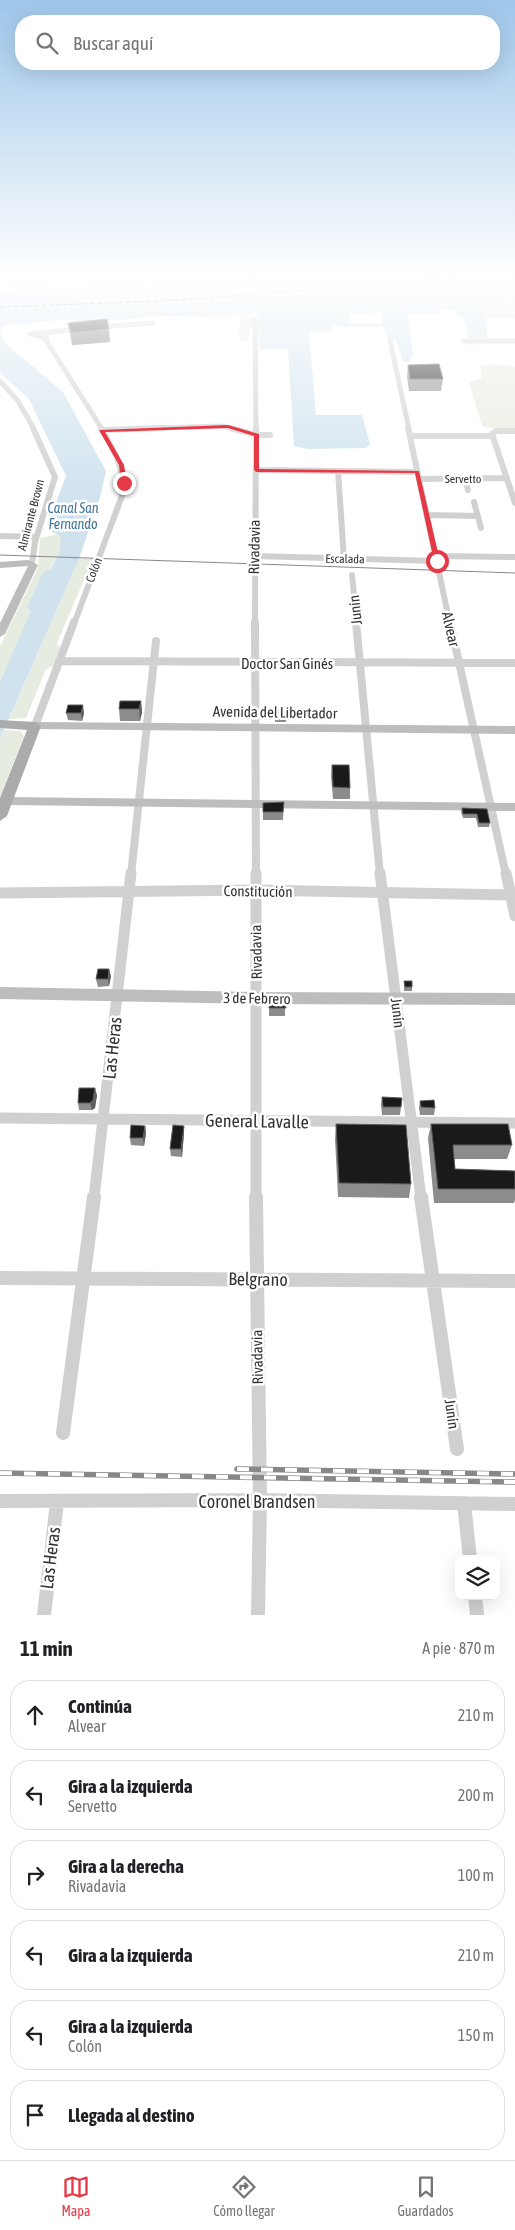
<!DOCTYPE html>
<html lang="es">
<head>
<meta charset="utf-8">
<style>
	:root { --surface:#fff; --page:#f6f6f6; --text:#202124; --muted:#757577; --line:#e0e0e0; --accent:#e63946 }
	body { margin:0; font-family:"Asap Condensed",sans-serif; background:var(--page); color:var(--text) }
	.controls { position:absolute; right:15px; bottom:15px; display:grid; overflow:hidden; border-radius:10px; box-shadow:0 5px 20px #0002 }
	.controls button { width:45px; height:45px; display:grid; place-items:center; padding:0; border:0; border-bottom:1px solid var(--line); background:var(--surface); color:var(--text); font:25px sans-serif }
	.stop { position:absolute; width:15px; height:15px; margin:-11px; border:4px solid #e63946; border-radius:50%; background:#fff }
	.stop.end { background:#e63946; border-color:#fff; box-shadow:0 1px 5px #0008 }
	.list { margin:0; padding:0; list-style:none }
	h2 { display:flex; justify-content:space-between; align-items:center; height:65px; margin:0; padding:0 20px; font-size:21px }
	h2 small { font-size:16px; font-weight:400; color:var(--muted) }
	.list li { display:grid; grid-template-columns:32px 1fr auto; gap:15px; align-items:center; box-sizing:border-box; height:70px; margin:0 10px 10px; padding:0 10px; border:1px solid var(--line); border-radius:20px }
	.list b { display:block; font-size:19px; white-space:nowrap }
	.list p { margin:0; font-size:16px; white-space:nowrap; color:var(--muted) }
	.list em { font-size:16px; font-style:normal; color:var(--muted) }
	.icon { flex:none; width:28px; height:28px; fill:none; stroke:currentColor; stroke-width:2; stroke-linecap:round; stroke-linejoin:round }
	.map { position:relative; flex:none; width:515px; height:1615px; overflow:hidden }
	.search { position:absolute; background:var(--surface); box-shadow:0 5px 20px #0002; left:15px; right:15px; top:15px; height:55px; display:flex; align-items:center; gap:12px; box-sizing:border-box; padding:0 18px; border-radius:20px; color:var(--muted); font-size:19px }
	.sheet { height:545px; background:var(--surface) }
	nav { display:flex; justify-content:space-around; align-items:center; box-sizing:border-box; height:70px; border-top:1px solid var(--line); background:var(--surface); font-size:14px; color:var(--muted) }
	nav a { display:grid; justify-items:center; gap:2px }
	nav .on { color:var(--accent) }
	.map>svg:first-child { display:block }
	.green { fill:#e6ecdf }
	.water { fill:#cfe2ee; fill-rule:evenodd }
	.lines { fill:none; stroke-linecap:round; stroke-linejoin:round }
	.ferry { stroke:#3f7597; stroke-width:1; stroke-dasharray:4 3; stroke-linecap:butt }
	.street-far4 { stroke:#d0d0d0; stroke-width:5 }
	.street-far3 { stroke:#d0d0d0; stroke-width:6 }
	.street-far2 { stroke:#d0d0d0; stroke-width:8 }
	.street-far1 { stroke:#d0d0d0; stroke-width:11 }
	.street { stroke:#d0d0d0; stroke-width:14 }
	.secondary { fill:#bdbdbd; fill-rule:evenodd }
	.primary { fill:#ababab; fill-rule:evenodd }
	.tram { stroke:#888; stroke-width:1 }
	.rail-casing { stroke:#888; stroke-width:5.5 }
	.rail { stroke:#fff; stroke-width:4; stroke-dasharray:12; stroke-linecap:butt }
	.wall { fill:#8c8c8c }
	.shaded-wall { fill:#5f5f5f }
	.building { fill:#1a1a1a; stroke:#5f5f5f }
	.route { fill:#e63946 }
	.labels { text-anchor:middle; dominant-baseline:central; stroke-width:5; stroke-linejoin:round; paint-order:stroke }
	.far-street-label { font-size:12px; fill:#333; stroke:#fff }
	.far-water-label { font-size:14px; font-style:italic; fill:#3f7597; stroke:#fff }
	.street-label { font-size:15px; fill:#333; stroke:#fff }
	.near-street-label { font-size:18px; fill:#333; stroke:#fff }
</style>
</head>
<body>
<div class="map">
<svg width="515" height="1615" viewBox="0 0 515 1615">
	<rect width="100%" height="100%" fill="#fff"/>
	<path class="green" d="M11 278H50V281L45 283 54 286 53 288 23 292 19 289 3 287Z
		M515 301V319L488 318 489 326H486L482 302Z
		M222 314H243L258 319 262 331 258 335 252 326 248 341H241L238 335 240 327 239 316 222 318Z
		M497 364 515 367V428H488L482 426 469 382 482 378 480 365Z
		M59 534 62 538 60 551 47 573 26 625 0 682V646L38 568 40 538Z
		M79 559H93L57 643 60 648 53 666 46 669 26 718 9 719Z
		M4 730 20 731 24 736 0 797V739Z"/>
	<path class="water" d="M96 278H113L109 284 134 283 135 278H144L140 283 143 286 184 281 186 279 183 278 204 281 226 278H515V301L482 302 488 338H469L463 317 454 314 457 311 452 309H437L443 314H408L413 357H410L411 362H403L396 340H388L384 327H340L333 325 331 332 309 331 316 415H362L370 444 366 448 308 449 294 446 288 349H260L258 335 261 331 259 328 257 313 223 314 206 317 162 316 107 321 74 326 73 319 8 325 0 329V288L7 293 81 287 91 283ZM382 313V323H351L349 315 345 314Z
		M0 331 5 343 63 392 106 471 100 497 79 559 0 739V682L31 611 27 608 42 574 51 568 60 551 61 536 52 532 47 526 66 476 29 399 0 373Z"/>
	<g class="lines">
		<path class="ferry" d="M0 307 183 300 456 278"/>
		<path class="street-far4" d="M255 319 256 429
			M97 327 153 323
			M42 334 102 429
			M47 338 30 334 81 329
			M390 341 409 429
			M464 341H515
			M0 381 18 401 34 429
			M127 429 222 426 234 429"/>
		<path class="street-far3" d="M230 428 257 435H270
			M408 428 450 624
			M102 430 164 428
			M515 431H496L492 434 515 503
			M410 436H493
			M256 470 417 472
			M338 471 344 559
			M419 479 507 478
			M465 479 468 490
			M474 502 481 528
			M427 515 478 516
			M0 536 36 537
			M254 556 437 561
			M436 556 515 557
			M32 563 35 542 55 477 33 428
			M352 575 357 624
			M74 624 122 496C126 469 114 451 101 428
			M255 624 256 428"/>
		<path class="street-far2" d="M255 622 256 875
			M356 622 380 875
			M450 622 506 875
			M59 661 515 663
			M35 726 74 622
			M131 875 156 641"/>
		<path class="street-far1" d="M256 873V1198
			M380 873 421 1198
			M506 873 515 916
			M0 893 255 890 515 895
			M0 1118 515 1123
			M94 1198 131 873"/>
		<path class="street" d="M256 1197 260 1500 258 1615
			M421 1197 457 1449
			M0 1278 515 1281
			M63 1433 94 1197
			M0 1501 260 1500 515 1504
			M464 1503 470 1559
			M475 1596 477 1615
			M44 1615 57 1502"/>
		<path class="secondary" d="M28 560 38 565 5 634 0 637V623L28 566 0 568V562Z
			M35 722 515 726V734L31 729 29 726Z
			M6 797 515 803V811L6 805 0 801 2 798Z
			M0 987 256 992 515 993V1005L256 1004 0 999Z"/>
		<path class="primary" d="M0 720 35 722 41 726 7 816 0 821V798L27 730 0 728Z"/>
		<path class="tram" d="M0 555 515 573"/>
		<g class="rail-casing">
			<path id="rail" d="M237 1469 515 1474
				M0 1473 515 1482"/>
		</g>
		<use href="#rail" class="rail"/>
	</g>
	<path class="wall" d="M68 323 110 342 72 345 70 335Z
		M408 365 443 379 441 391H409L407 377Z
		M141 701 142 712 140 721H120L119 709Z
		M275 710H287L286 722H275Z
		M66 713H84L82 721 68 720Z
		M332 765 350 788V799H333L331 776Z
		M284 802 283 820H263V803Z
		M462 808 487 809 490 823 489 827H478L476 818H463L461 812Z
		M111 976 109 986 98 987 96 979Z
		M404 981 412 987V991H404Z
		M285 1001V1016H269V1003Z
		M97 1095 95 1108 92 1110H79L78 1103Z
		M382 1097 401 1107 400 1115H382L381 1104Z
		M420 1101 435 1108 434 1115H420L419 1108Z
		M336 1124 411 1184 409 1198 338 1197 335 1139Z
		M431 1124 512 1145 507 1159H454L455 1169 515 1171V1200L514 1203H434L428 1138Z
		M145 1126 146 1133 144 1146 131 1145 130 1138Z
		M184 1126V1133L182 1157 171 1156 170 1149Z"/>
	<path class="shaded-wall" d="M109 329 110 342 72 345 71 333Z
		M141 701 142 712 140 721 139 709Z
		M83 705 84 713 82 721 81 713Z
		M109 969 111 976 109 986 108 979Z
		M95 1088 97 1095 95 1108 92 1110 90 1103Z
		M145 1126 146 1133 144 1146 143 1138Z
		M184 1126V1133L182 1157 181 1149Z"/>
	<path class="building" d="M107 319 109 329 71 333 68 323Z
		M439 364 443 379H410L408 365Z
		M120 701H141L139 709H119Z
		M68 705H83L81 713H66Z
		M275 710H287V714H275Z
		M332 765H349L350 788 333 787Z
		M284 802 283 812H263V803Z
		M462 808 487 809 490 823H479L477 814H463Z
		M98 969H109L108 979H96Z
		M404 981H412V987H405Z
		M273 1001H285L286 1008H269V1003Z
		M79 1088H95L93 1100 90 1103H78Z
		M382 1097 402 1098 401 1107H383Z
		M434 1100 435 1108 421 1107 420 1101Z
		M336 1124 406 1125 411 1184 339 1183Z
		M431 1124H508L512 1145H453L455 1169 515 1171V1189H438Z
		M131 1125 145 1126 143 1138H130Z
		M173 1125 184 1126 181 1149H170Z"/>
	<linearGradient id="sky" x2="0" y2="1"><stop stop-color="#9ec6ea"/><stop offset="0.55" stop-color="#fff"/><stop offset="1" stop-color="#fff" stop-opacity="0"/></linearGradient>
	<rect width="515" height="504" fill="url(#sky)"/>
	<path class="route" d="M228 425 259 434V469L419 471 440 561 437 563 434 561 415 473 256 472 254 470V436L228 428 105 432 124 465 127 483 124 485 121 483 119 465 99 430Z"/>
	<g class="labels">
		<g class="far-street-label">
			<text x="463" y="479">Servetto</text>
			<text transform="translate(31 515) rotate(-75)">Almirante Brown</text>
			<text transform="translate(345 559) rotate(1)">Escalada</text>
			<text transform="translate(94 570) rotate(-69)">Colón</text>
		</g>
		<g class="far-water-label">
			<text x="73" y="508">Canal San<tspan x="73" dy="16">Fernando</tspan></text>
		</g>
		<g class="street-label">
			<text transform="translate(254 547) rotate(-89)">Rivadavia</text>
			<text transform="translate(355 610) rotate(-96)">Junín</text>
			<text transform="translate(451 629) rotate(77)">Alvear</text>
			<text x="287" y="663">Doctor San Ginés</text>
			<text transform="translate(275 712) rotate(1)">Avenida del Libertador</text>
			<text transform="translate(258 891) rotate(1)">Constitución</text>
			<text transform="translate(256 952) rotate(-91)">Rivadavia</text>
			<text transform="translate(257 998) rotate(1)">3 de Febrero</text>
			<text transform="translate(398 1013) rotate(83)">Junín</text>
			<text transform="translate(257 1357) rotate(-91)">Rivadavia</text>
			<text transform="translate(452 1414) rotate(82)">Junín</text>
		</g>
		<g class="near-street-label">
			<text transform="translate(112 1048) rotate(-84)">Las Heras</text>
			<text transform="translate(257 1121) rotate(1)">General Lavalle</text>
			<text transform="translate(258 1279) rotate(1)">Belgrano</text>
			<text x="257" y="1501">Coronel Brandsen</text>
			<text transform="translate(50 1558) rotate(-83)">Las Heras</text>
		</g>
	</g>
</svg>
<div class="controls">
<button><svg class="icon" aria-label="layers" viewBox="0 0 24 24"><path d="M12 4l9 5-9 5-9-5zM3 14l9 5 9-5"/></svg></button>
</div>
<div class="stop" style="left:437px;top:561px"></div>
<div class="stop end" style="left:124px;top:483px"></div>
<div class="search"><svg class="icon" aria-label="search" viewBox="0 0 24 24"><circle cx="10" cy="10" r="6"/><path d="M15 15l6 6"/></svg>Buscar aquí</div>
</div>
<section class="sheet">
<h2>11 min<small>A pie · 870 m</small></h2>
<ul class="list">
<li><svg class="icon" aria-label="ahead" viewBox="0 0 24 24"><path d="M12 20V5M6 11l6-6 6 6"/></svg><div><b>Continúa</b><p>Alvear</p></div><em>210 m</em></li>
<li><svg class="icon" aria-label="left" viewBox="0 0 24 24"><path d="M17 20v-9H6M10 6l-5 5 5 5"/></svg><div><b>Gira a la izquierda</b><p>Servetto</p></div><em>200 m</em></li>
<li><svg class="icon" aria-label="right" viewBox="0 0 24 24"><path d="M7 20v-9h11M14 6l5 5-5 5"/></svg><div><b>Gira a la derecha</b><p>Rivadavia</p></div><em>100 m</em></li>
<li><svg class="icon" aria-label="left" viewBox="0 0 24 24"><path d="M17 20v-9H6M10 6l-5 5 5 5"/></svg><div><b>Gira a la izquierda</b></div><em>210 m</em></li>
<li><svg class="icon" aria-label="left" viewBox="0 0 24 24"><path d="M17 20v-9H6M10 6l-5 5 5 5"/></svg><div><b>Gira a la izquierda</b><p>Colón</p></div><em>150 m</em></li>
<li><svg class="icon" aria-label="arrive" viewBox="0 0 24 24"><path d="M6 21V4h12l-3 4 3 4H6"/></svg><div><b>Llegada al destino</b></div></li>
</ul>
</section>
<nav>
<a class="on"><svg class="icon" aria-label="map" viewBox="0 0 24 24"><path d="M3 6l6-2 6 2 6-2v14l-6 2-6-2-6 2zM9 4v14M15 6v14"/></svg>Mapa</a>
<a><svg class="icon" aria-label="directions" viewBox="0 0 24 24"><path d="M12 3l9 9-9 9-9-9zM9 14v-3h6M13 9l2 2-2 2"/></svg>Cómo llegar</a>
<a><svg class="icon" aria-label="saved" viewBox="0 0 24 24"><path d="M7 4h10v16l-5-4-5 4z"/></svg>Guardados</a>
</nav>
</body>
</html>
